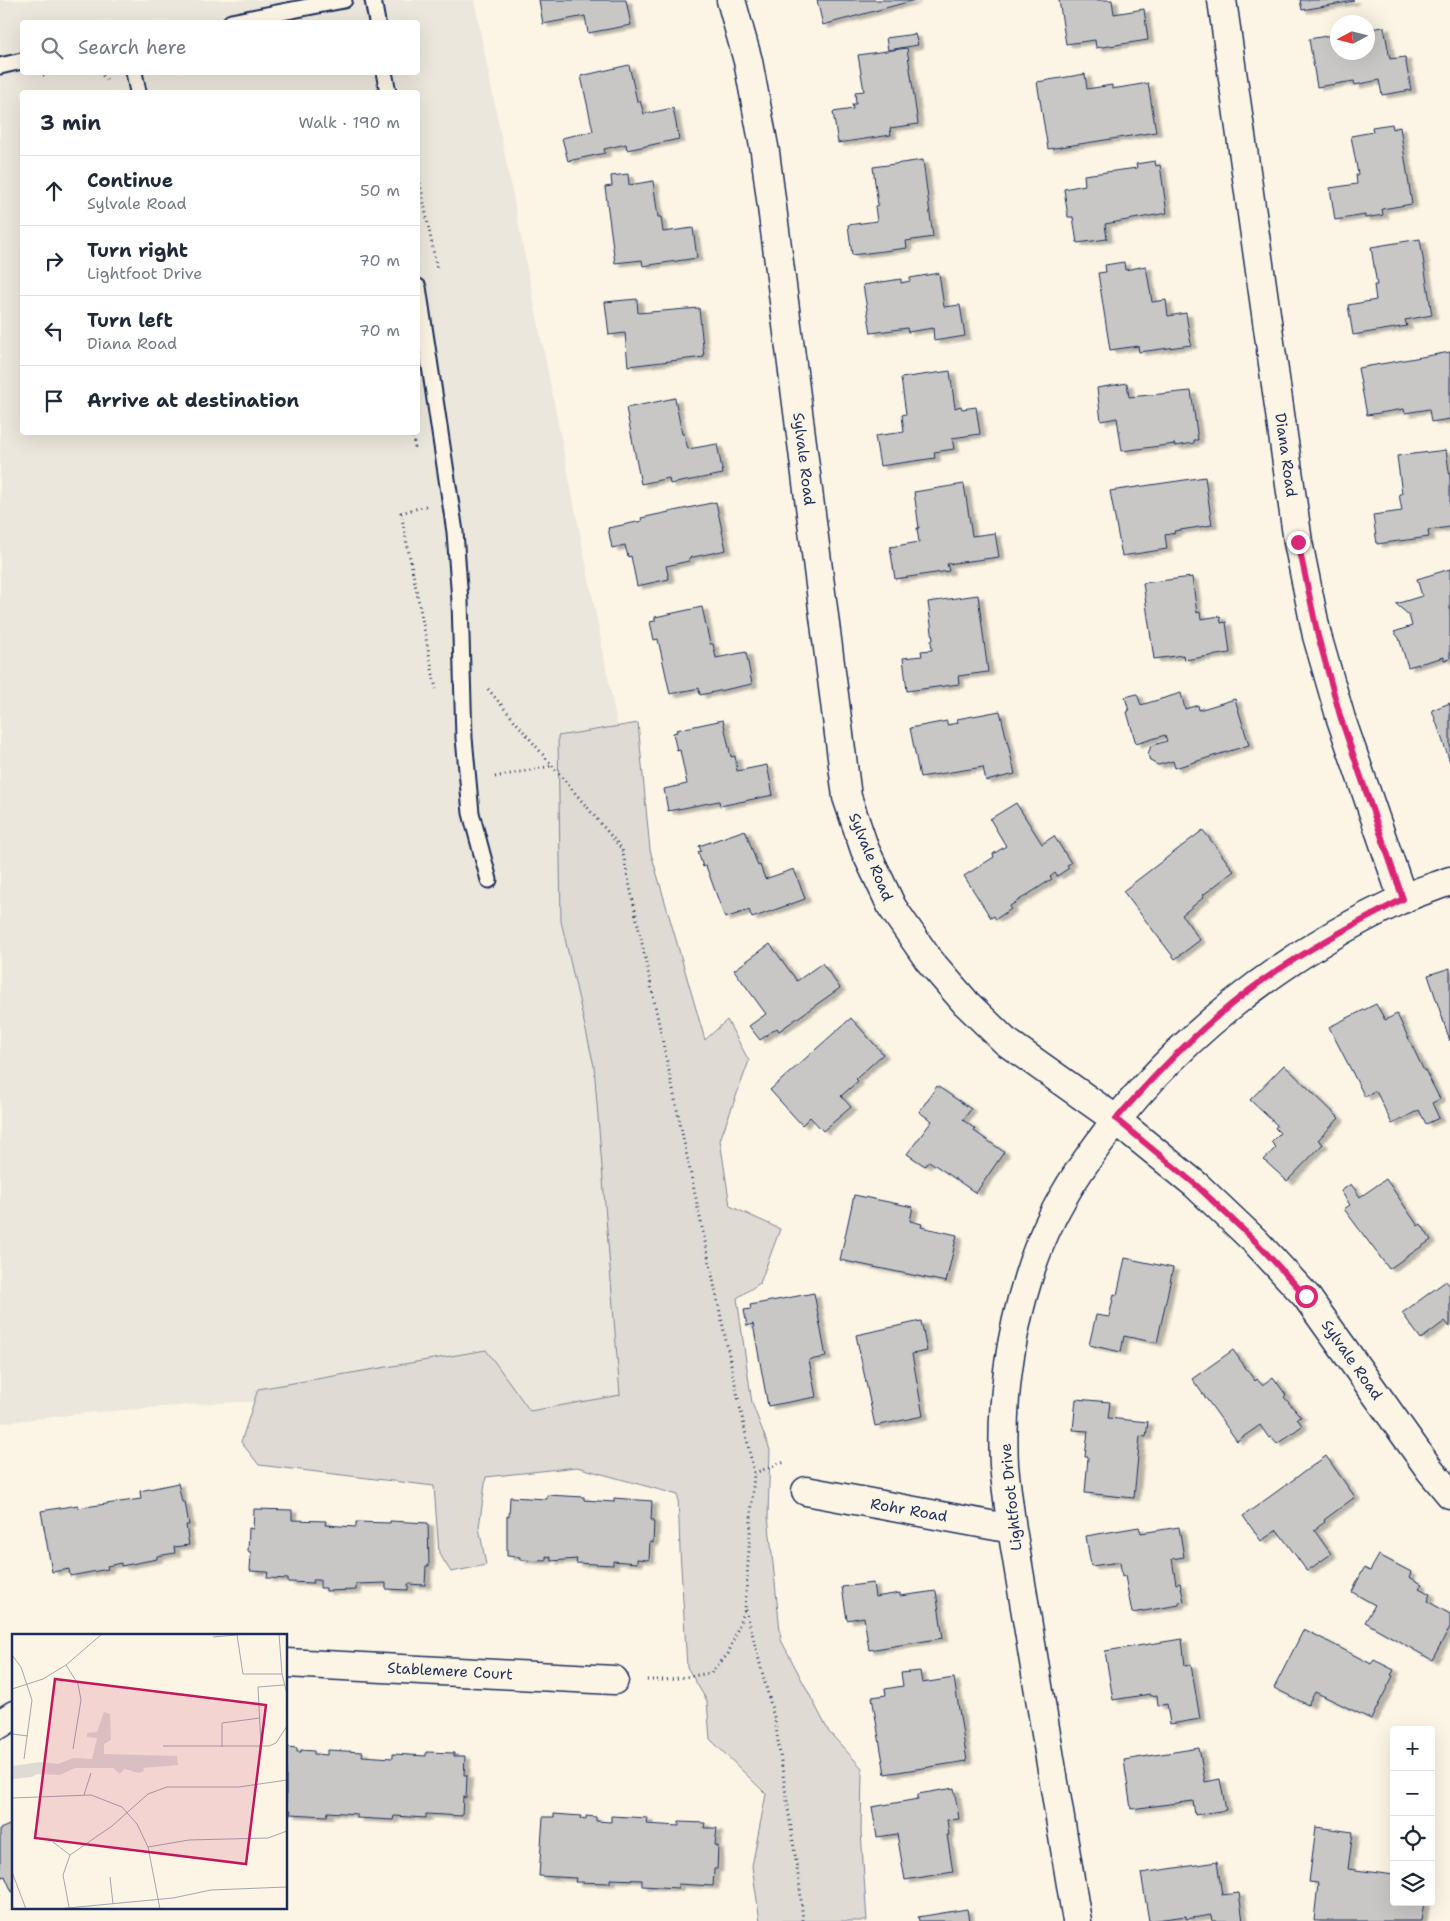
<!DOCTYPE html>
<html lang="en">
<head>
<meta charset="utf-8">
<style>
	:root { --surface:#fff; --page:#f2f2f3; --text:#1f2937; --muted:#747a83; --line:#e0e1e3 }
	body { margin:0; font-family:"Shantell Sans",sans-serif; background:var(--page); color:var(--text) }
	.controls { position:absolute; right:15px; bottom:15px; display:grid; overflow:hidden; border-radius:5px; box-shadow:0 5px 20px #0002 }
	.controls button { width:45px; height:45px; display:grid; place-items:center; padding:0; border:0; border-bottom:1px solid var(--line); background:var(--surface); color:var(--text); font:25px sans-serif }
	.compass { position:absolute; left:1330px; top:15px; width:45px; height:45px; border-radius:50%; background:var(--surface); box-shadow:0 5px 20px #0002; rotate:263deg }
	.stop { position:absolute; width:15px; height:15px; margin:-11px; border:4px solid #db2777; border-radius:50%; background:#fff }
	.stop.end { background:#db2777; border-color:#fff; box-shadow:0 1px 5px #0008 }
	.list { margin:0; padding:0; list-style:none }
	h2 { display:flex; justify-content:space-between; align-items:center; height:65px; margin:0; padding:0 20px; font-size:21px }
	h2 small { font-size:16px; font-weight:400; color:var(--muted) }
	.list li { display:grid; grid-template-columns:32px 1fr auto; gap:15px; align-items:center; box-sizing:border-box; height:70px; padding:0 20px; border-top:1px solid var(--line) }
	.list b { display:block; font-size:19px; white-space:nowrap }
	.list p { margin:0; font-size:16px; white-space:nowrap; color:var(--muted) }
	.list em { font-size:16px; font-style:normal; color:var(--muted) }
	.icon { flex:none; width:28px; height:28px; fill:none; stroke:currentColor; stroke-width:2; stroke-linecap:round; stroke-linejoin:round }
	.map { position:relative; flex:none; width:1450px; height:1921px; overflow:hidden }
	.search { position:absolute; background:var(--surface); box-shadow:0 5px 20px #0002; left:20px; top:20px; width:400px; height:55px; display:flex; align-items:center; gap:12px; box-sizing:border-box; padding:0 18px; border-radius:5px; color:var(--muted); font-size:19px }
	.panel { position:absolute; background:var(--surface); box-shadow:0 5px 20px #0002; left:20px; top:90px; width:400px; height:345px; border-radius:5px }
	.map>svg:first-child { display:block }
	.built { fill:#ece7dc; fill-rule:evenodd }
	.green { fill:#dfdbd4; stroke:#7d8599 }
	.building { fill:#c8c7c6; stroke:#1b2f5e; filter:url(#shadow) }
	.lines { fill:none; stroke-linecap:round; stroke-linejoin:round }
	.lane-casing { stroke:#1b2f5e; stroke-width:19 }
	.street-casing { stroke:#1b2f5e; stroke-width:31 }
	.path { stroke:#1b2f5e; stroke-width:3; stroke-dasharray:1 4; stroke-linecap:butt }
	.lane { stroke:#fcf5e5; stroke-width:15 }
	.street { stroke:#fcf5e5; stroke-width:28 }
	.route { stroke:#db2777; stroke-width:6 }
	.labels { text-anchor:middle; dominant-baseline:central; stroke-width:4; stroke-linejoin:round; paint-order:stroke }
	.street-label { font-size:15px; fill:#1b2f5e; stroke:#fcf5e5 }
	.inset-road { fill:none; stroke:#a2a6af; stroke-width:1 }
	.view { fill:#c2185b; fill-opacity:0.15; stroke:#c2185b; stroke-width:2.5 }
	.inset-edge { fill:none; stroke:#1b2f5e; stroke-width:2.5 }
</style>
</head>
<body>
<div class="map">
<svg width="1450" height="1921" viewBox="0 0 1450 1921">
	<defs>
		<filter id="shadow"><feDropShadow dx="5.5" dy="3" stdDeviation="1" flood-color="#0004"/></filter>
	</defs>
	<rect width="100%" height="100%" fill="#fcf5e5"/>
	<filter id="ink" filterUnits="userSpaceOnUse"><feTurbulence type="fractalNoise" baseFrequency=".02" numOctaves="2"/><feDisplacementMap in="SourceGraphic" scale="10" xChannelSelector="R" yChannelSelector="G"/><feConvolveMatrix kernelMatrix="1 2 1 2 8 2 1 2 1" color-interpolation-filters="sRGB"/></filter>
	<g filter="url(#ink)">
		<path class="built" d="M0 0H474L596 614 754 1445 297 1401 214 1403 87 1413 0 1423ZM22 22H418V72H22ZM22 92H418V432H22Z"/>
		<path class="green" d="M638 723 650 850 705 1040 727 1020 749 1061 720 1140 730 1206 780 1229 760 1283 737 1298 752 1403 770 1450 768 1516 781 1640 829 1732 862 1768 861 1832 867 1921H760L752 1866 766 1794 710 1739 707 1701 687 1667 680 1550 678 1495 577 1467 486 1477 479 1527 486 1565 451 1572 439 1553 434 1486 259 1465 241 1442 258 1389 486 1350 530 1411 620 1395 594 1066 561 921 558 736Z"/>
		<path class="building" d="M539 0H626L631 25 588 33 585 16 543 24Z
			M817 0H915L823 25Z
			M1059 0H1112L1114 14 1144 9 1148 40 1096 48 1095 40 1066 44Z
			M1300 0H1353L1354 1 1302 10Z
			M1384 27 1390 59 1405 57 1411 90 1382 95 1379 80 1355 85 1354 81 1317 87 1309 39 1338 34V52H1368V29Z
			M915 34 918 45 888 50 886 38Z
			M907 48 918 124 890 128 891 135 838 143 833 112 853 109 852 104H856L855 92 864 91 858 55Z
			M629 65 637 101H640L644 114 673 108 679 139 627 150 626 144 604 149 605 153 568 161 562 138 593 131 581 76Z
			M1085 74 1087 89 1112 85V89L1148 83 1156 132 1048 149 1037 82Z
			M1392 124 1393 129 1400 127 1412 204 1382 209 1383 215 1365 218V215L1335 220 1330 188 1357 184 1356 175 1358 174 1351 136 1373 132 1372 127Z
			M923 160 933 237 906 241 907 248 852 255 848 225 877 221 875 206 878 205 873 167Z
			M1155 161 1156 166 1160 165 1167 213 1105 224 1107 239 1077 243 1073 217H1068L1064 189 1085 185 1084 175 1137 168 1136 164Z
			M628 174 629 185 653 181 658 217H661L663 232 693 228 697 258 643 266 642 260 615 263 605 187 612 186 611 176Z
			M1420 239 1432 315 1405 320 1407 326 1353 335 1348 305 1376 300 1374 285H1377L1371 247Z
			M1124 262 1125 270 1146 266 1152 302 1166 300 1168 316 1186 313 1191 345 1139 352 1138 346 1110 350 1098 273 1106 272 1105 265Z
			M939 273 944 307 960 305 965 336 934 341 933 328 908 332 907 328 871 333 863 285 901 279V283L910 281V278Z
			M637 299 638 313 699 308 704 357 628 366 625 333 609 335 605 302Z
			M1450 352V419L1431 422 1429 409 1405 413 1404 409 1367 415 1358 368Z
			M950 371 955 408 961 406 962 409 976 407 980 434 952 438 954 449 934 452 935 458 880 466 875 436 904 432 902 415 906 414 901 378Z
			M1127 383 1129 397 1191 391 1198 440H1194V443L1175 446V444L1122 451 1117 418 1101 421 1097 388Z
			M675 398 682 434H684L688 449 717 444 723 474 670 484 669 478 641 484 626 408Z
			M1446 450 1450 478V527L1428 530 1429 537 1377 544 1373 515 1402 511 1399 494H1402L1397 456Z
			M1205 477 1212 525 1174 531 1175 533 1165 535 1167 549 1122 556 1110 491Z
			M964 484 972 536 995 533 999 557 947 564 949 571 895 579 890 547 919 542 917 528H919L914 492Z
			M716 502 726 550 689 558V561L666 566 669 579 637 586 631 556 628 557 625 545 612 548 608 528 642 521 641 518Z
			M1450 569V659L1444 660V657L1408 667 1399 638 1394 632 1412 626 1409 615 1396 604 1422 596 1417 579Z
			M1192 577 1197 613 1200 612 1201 619 1220 616 1221 623 1226 622 1230 653 1184 660 1183 655 1154 659 1143 583Z
			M978 595 988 672 958 676 959 684 907 691 903 658 922 656 921 651 932 650 931 641 933 640 928 602Z
			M702 607 710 644H713L716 658 746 652 752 684 700 695 699 688 670 694 658 639 654 640 650 622 655 621V617Z
			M1181 693 1185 709 1198 705 1199 710 1235 699 1249 745 1175 768 1173 761 1158 765 1150 761 1148 754 1151 746 1167 741 1165 735 1136 744 1127 712 1129 711 1125 697 1137 694 1141 705Z
			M1450 703V762L1432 710Z
			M1000 711 1015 774 986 781 983 767 920 777 910 728 947 721V725L958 723 957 719Z
			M723 720 731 757 735 756 737 771 767 765 773 795 720 806 719 801 668 811 664 789 687 784 680 750 677 751 673 733 677 732 676 730Z
			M1016 803 1042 844 1054 836 1071 863 1067 865 1069 868 1057 876 1055 873 1050 877 1052 879 1010 906 1011 909 996 919 994 916 991 918 964 876 994 857 993 854 1006 846 990 819Z
			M745 830 758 866 760 865 765 879 794 869 805 899 752 918 749 910 725 918 706 866 703 867 698 852 701 851 699 846Z
			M1203 830 1234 871 1203 895 1204 897 1182 915 1200 940 1175 959 1123 891Z
			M770 944 797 981 822 963 840 988 779 1031 777 1028 760 1040 749 1026 766 1014 734 970Z
			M1450 968V1041L1428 975Z
			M1376 1004 1385 1020 1397 1014 1424 1071 1425 1070 1440 1099 1432 1103 1439 1118 1426 1124 1419 1110 1392 1124 1376 1091 1365 1097 1329 1027Z
			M851 1018 883 1054 856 1079 858 1081 841 1096 851 1107 823 1131 810 1117 802 1125 770 1090Z
			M1284 1065 1339 1118 1318 1140 1323 1144 1287 1181 1264 1160 1276 1147 1271 1142 1280 1133 1275 1128 1277 1125 1250 1100Z
			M937 1086 971 1109 963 1120 975 1129 974 1131 1004 1152 976 1193 929 1161 925 1166 907 1154 932 1121 919 1112Z
			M1386 1179 1418 1226 1421 1224 1431 1240 1389 1269 1344 1209 1350 1205 1341 1191 1351 1184 1360 1197Z
			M854 1195 913 1207 910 1221 922 1224 921 1227 957 1235 946 1282 840 1260Z
			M1125 1258 1173 1268 1157 1343 1124 1336 1121 1352 1089 1345 1096 1315 1109 1317 1114 1294 1117 1295Z
			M1446 1281 1450 1286V1327L1445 1321 1421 1339 1402 1313Z
			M814 1293 826 1357 809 1360 816 1397 768 1406 753 1324 747 1326 744 1310 751 1309 750 1305Z
			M921 1321 927 1351 912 1354 923 1416 875 1426 856 1335Z
			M1233 1350 1255 1381 1257 1379 1262 1385 1273 1377 1286 1395 1284 1397 1301 1417 1297 1418 1302 1426 1277 1444 1271 1437 1269 1438 1260 1425 1237 1441 1192 1379Z
			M1076 1399 1110 1402 1108 1418 1148 1422 1146 1437 1140 1436 1134 1498 1085 1493 1088 1457H1085L1088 1431 1073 1430Z
			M1326 1456 1355 1497 1324 1520 1325 1522 1314 1530 1331 1554 1307 1571 1277 1530 1261 1541 1243 1516Z
			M178 1483 182 1502H185L189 1525H186L189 1545 174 1547 175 1553 157 1556V1559L121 1566V1563L107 1566 108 1569 70 1576 69 1569 52 1572 41 1511 78 1505V1508L141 1499 140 1491Z
			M547 1495 584 1497V1500L614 1502V1498L652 1501 651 1520H654L653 1543 650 1542 649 1560 637 1559V1563L613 1561V1565L576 1563 577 1559 551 1561V1557L546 1556V1561L520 1560V1557L507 1556V1516L509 1517 510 1497 547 1499Z
			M254 1509 292 1510V1520L326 1521 325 1525 356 1527V1522L390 1523V1521L428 1523 429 1566H426L425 1585 408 1584V1590L386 1589V1583L356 1584V1590L326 1591V1588H320V1580H313V1583L288 1582V1579L267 1578 268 1572 250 1571 251 1552H248L249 1528 253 1529Z
			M1139 1527 1141 1533 1179 1527 1184 1557 1172 1559 1176 1584 1180 1583 1184 1601 1179 1602V1605L1132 1613 1125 1576 1122 1577 1120 1562 1091 1566 1086 1536Z
			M1379 1555 1411 1572 1409 1577 1422 1584 1419 1588 1430 1594 1427 1601 1450 1614V1627L1432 1660 1365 1622 1375 1605 1352 1592 1364 1568 1370 1571Z
			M873 1583 875 1597 900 1593V1596L936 1591 943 1638 869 1650 864 1617 847 1620 842 1587Z
			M1304 1629 1371 1664 1374 1660 1394 1670 1391 1675 1393 1676 1371 1719 1315 1692 1308 1705 1274 1688Z
			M1182 1639 1185 1666 1191 1665 1200 1719 1170 1724 1167 1704 1158 1706 1157 1695 1151 1696 1150 1694 1113 1700 1105 1651Z
			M920 1671 922 1683 954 1678 967 1761 885 1774 872 1697 886 1695 885 1689 903 1686 901 1673Z
			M286 1747 297 1748V1752H301V1750L314 1751V1754L327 1755V1750L363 1752 362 1756 393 1758V1754L426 1756V1752L454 1753V1756H465L464 1775H467L466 1798 463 1797 462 1816 426 1814V1818L394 1816 393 1820 357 1818V1814L328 1812 327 1816 290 1814 291 1810H286Z
			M1199 1748 1205 1782 1220 1779 1226 1810 1195 1815 1193 1801 1131 1809 1124 1760Z
			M954 1788 959 1819 947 1820 949 1835H947L953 1872 905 1880 897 1834 877 1837 872 1807 918 1799V1794Z
			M554 1814 581 1816 580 1819 586 1820V1816L596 1817V1821L611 1822V1816L648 1818 647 1824 679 1826V1822L705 1823 704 1828H717L715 1845 718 1846 717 1869H714L713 1886 678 1884V1888L642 1886V1880L610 1879V1883L575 1882 576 1878 539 1876 543 1817H554Z
			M14 1823V1891L12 1892 5 1876 2 1877 0 1872V1829Z
			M1316 1827 1353 1832 1348 1869 1394 1875V1902H1424L1421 1921H1314L1318 1883 1309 1882Z
			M1217 1862 1222 1895 1239 1893 1243 1921H1212L1211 1915 1186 1919V1916L1149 1921 1141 1873Z
			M967 1909 969 1921H919L918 1917Z"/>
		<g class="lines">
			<g class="lane-casing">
				<path id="lane" d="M373 0 377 22
					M231 22 344 0
					M0 66 22 61
					M134 72 138 92
					M384 72 388 92
					M418 287 455 532 460 601 464 738 471 813 489 880"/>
			</g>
			<g class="street-casing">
				<path id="street" d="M731 0 748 61 765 152 847 797 865 850 892 907 928 959 966 1003 1005 1041 1115 1119 1196 1185 1256 1242 1306 1296 1430 1470 1450 1494
					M1222 0 1298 542 1317 636 1341 719 1403 899
					M806 1491 1012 1529
					M286 1663 614 1680
					M0 1724 14 1715
					M1077 1921 1012 1529C1009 1507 1006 1486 1004 1465 1001 1402 1010 1335 1029 1275 1042 1231 1065 1190 1091 1154 1169 1043 1280 956 1402 899 1417 892 1434 887 1450 881"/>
			</g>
			<path class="path" d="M99 72 109 82
				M43 75 57 72
				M418 173 437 270
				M412 432 415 448
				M426 506 401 513 436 689
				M488 689 622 849 754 1473 745 1609 728 1654 711 1673 665 1680H645
				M495 777 551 766
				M754 1473 785 1462
				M746 1610 775 1721 800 1888 803 1921"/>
			<use href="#lane" class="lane"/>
			<use href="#street" class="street"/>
		</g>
	</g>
	<g class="lines" filter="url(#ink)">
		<path class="route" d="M1298 542 1318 636 1341 719 1403 899C1353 925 1304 951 1259 983 1205 1022 1159 1070 1116 1119L1196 1185 1256 1242 1306 1296"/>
	</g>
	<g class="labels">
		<g class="street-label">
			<text transform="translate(1286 455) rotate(82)">Diana Road</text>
			<text transform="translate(804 459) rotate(83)">Sylvale Road</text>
			<text transform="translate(871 857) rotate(68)">Sylvale Road</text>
			<text transform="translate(1352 1360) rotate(55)">Sylvale Road</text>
			<text transform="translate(1011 1497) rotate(-96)">Lightfoot Drive</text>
			<text transform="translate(909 1510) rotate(10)">Rohr Road</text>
			<text transform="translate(450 1671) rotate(3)">Stablemere Court</text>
		</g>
	</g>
	<g transform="translate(12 1634)">
		<rect width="275" height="275" fill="#fcf5e5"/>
		<path d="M92 78 98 80 99 106 92 110V120L165 122 166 131 131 134 132 137 127 139 112 135 108 140 101 134H63L48 141 25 140 20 143 0 145V132L28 128 46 130 61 124 80 125 85 104 75 103V99L85 98Z" fill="#dfdbd4"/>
		<path class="inset-road" d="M267 0 270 40 275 60M225 1 231 40H270M201 3 235 0M0 21 9 33 20 66 12 125M54 31 66 50 69 66 61 115M0 55 31 45 54 31 90 0M0 100 16 102M151 112H257L264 109 275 92M249 112 246 53 272 51M210 113V89L248 84M72 161 79 139M0 164 79 161 110 173 125 190 136 213 148 275M41 208 58 221M136 213 177 206 256 204 275 197M0 238 14 275M98 243 101 270M57 273 51 241 58 221 100 192 136 160 155 153H227L275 146M45 275 161 264 199 256 275 253"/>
		<path class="view" d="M43 45 254 71 234 230 23 204Z"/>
		<rect width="275" height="275" class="inset-edge"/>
	</g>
</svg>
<div class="controls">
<button>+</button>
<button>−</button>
<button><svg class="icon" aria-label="locate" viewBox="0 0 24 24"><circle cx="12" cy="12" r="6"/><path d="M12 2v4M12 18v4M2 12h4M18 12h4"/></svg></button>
<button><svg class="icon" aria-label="layers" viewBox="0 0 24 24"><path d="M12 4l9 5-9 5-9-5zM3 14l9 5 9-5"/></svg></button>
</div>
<svg class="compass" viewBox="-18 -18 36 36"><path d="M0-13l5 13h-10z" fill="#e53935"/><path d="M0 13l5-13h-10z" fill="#747a83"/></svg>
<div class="stop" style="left:1306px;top:1296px"></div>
<div class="stop end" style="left:1298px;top:542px"></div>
<div class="search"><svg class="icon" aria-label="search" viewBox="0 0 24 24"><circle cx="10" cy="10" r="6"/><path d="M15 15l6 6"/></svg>Search here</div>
<section class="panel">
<h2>3 min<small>Walk · 190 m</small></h2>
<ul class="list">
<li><svg class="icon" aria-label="ahead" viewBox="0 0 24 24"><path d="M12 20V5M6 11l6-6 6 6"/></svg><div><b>Continue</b><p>Sylvale Road</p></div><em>50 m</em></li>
<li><svg class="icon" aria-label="right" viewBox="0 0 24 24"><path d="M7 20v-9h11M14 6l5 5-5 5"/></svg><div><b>Turn right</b><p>Lightfoot Drive</p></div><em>70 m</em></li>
<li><svg class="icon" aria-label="left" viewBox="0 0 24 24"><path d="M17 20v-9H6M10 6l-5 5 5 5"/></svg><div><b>Turn left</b><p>Diana Road</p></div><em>70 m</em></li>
<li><svg class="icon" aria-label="arrive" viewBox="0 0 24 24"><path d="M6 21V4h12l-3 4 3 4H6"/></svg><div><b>Arrive at destination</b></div></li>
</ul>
</section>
</div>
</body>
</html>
